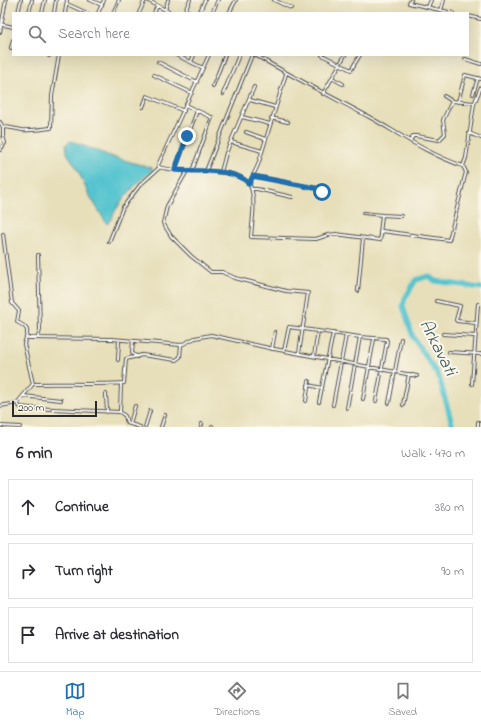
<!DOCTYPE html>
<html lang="en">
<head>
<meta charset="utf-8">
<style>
	:root { --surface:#fff; --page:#f2f2f3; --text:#2b2b33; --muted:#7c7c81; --line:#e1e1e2; --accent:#1f6fb2 }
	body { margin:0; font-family:"Indie Flower",sans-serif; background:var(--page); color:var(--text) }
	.scale { position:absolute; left:12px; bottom:10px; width:85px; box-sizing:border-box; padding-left:4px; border:2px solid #2b2b2b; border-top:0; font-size:11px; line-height:14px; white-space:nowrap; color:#2b2b2b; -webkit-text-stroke:3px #fbf7ec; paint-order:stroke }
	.stop { position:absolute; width:12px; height:12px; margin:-9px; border:3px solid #1f6fb2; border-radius:50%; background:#fff }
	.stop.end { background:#1f6fb2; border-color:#fff; box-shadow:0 1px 4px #0008 }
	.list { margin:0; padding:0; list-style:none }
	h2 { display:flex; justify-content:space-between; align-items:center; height:52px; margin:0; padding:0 16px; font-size:17px }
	h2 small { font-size:13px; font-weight:400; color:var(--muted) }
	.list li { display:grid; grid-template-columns:26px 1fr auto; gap:12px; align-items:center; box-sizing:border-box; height:56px; margin:0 8px 8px; padding:0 8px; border:1px solid var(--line); border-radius:0px }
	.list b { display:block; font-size:15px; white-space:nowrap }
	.list em { font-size:13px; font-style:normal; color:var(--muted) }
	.icon { flex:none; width:22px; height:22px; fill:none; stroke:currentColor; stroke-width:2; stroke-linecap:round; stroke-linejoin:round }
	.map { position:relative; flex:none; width:481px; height:427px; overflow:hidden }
	.search { position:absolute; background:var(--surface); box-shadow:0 4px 16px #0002; left:12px; right:12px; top:12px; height:44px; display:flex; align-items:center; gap:10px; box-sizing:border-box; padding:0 14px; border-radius:0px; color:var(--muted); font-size:15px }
	.sheet { height:244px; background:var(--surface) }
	nav { display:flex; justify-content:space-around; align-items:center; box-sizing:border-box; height:56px; border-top:1px solid var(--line); background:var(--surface); font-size:11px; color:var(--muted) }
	nav a { display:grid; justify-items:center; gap:2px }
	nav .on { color:var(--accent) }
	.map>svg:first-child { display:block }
	.water { fill:#57c4cf; stroke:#41787d }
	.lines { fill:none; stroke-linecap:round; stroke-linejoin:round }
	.river { stroke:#57c4cf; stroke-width:5 }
	.minor-casing { stroke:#474640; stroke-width:4 }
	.minor { stroke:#fff; stroke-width:2 }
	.route { stroke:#1f6fb2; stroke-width:5 }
	.labels { text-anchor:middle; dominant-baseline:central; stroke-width:4; stroke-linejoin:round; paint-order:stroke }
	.water-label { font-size:18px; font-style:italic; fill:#38595c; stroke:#fbf7ec }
</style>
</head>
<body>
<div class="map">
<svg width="481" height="427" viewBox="0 0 481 427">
	<rect width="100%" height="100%" fill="#fbf7ec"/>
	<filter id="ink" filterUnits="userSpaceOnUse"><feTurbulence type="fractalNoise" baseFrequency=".025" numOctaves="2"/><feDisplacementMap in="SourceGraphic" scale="8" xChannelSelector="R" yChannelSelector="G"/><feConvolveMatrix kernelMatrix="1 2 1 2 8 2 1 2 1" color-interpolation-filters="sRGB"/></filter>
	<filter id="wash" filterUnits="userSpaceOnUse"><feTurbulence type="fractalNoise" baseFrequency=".012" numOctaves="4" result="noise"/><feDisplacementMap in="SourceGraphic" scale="16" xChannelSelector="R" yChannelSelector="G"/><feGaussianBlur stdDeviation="0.9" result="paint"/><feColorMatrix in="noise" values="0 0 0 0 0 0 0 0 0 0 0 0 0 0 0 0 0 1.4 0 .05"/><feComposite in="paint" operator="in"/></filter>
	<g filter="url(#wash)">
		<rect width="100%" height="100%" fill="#e7dfba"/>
		<path class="water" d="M71 141 113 157 152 168 153 170C139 181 127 193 117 208 113 213 113 220 107 224L88 193 77 168 67 153 66 144Z"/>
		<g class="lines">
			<path class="river" d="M453 427 439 377 413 337 403 306 405 298 416 280 429 276 435 281 481 288"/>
		</g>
	</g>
	<g filter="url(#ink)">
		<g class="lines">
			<g class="minor-casing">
				<path id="minor" d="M90 0 102 5
					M147 0 171 13
					M274 0 291 8
					M411 0 409 3 453 13
					M67 4 87 13
					M428 7 431 0
					M165 10 168 0
					M441 10 444 0
					M18 13 21 0
					M29 13 32 0
					M42 13 45 0
					M54 13 56 0
					M65 13 67 0
					M98 13 104 0
					M113 13 119 0
					M139 13 145 0
					M154 13 157 6
					M184 13 190 0
					M199 13 205 0
					M212 13 218 0
					M229 13 236 0
					M468 16 481 19
					M0 24 13 27
					M0 32 6 0
					M11 48 13 40
					M176 55 203 68
					M209 55 158 165 159 167C179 175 243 163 251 188 256 203 252 221 251 237L316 239 328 235 336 234 380 240 382 231 449 240 466 172 463 166C430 155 401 135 371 118 332 97 293 77 255 55
					M322 55 351 70 360 55
					M49 56V55
					M465 59 481 64
					M158 62 197 82
					M191 62 194 55
					M154 75 192 93
					M332 78 343 84
					M213 86 225 55
					M223 94 239 55
					M323 94 345 55
					M473 94 478 78
					M444 96 452 101
					M250 100 275 107
					M458 102 465 75 481 79
					M187 106 211 117
					M143 107 147 96 184 111
					M242 117 270 124
					M271 118 288 122
					M0 122 3 127
					M246 132 265 139
					M469 133 481 138
					M410 141 413 136H416L439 140 445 134 443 120 452 101 474 103
					M231 142 262 151
					M0 150 5 143 3 136V127C11 127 15 129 22 130 32 131 42 129 51 128L52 96 59 55
					M463 166 466 158 474 104 481 87
					M175 170 197 111
					M187 171 167 206 163 223 171 236 191 256 211 272H222L235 278 286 291 308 293 299 353
					M192 171 212 117
					M206 171 252 55
					M221 172 226 153 254 87
					M253 176 320 189 322 193
					M249 184 258 165 286 74
					M252 189H257L292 197
					M363 213 382 215
					M380 234 382 215 401 216
					M109 242 123 207 140 185 159 168
					M38 255 40 330 38 337
					M358 291 363 238
					M436 301 460 306 456 320 457 321 476 323
					M443 334 475 336
					M28 338 112 339 181 345 180 357 176 360 142 355 126 359 124 383C93 385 63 383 33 384
					M133 341 132 353 137 357
					M181 345 195 338 211 335 269 348 417 376
					M272 349 275 332
					M284 351 289 327 360 337 386 339 387 341 376 401
					M449 352 481 354
					M314 356 318 331
					M118 360 119 340
					M472 384 478 304
					M308 385 322 388
					M106 394 107 412
					M23 396 61 400
					M363 399 374 339
					M306 401 309 381
					M319 402 333 333
					M17 403 20 407 30 408 120 412 121 384
					M389 403 401 339
					M333 405 346 335
					M403 405 409 374
					M0 406 17 403 33 384 24 344C27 333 32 329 17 322L19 311 12 303 3 234
					M347 408 360 337
					M120 412 125 416 127 423 140 427
					M130 424 135 406
					M0 426 20 427
					M145 427 150 411
					M161 427 165 415
					M201 427 202 424
					M212 427V426
					M478 427V422"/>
			</g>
			<use href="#minor" class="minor"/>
		</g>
	</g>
	<g class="lines" filter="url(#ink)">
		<path class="route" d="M187 136 175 170C195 172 235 167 249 184L253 176 320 189 322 192"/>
	</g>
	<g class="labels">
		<g class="water-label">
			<text transform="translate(437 348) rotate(63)">Arkavati</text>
		</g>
	</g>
</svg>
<div class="scale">200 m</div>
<div class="stop" style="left:322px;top:192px"></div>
<div class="stop end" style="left:187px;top:136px"></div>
<div class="search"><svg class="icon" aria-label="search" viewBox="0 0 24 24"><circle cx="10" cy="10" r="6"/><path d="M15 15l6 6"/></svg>Search here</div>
</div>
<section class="sheet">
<h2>6 min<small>Walk · 470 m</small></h2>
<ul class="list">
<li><svg class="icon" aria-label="ahead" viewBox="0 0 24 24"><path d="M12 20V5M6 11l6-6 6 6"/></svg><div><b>Continue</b></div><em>380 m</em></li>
<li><svg class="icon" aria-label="right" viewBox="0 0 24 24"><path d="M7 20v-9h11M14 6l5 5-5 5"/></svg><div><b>Turn right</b></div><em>90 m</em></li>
<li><svg class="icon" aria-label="arrive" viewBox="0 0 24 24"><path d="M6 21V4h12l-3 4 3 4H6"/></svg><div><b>Arrive at destination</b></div></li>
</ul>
</section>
<nav>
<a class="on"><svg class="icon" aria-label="map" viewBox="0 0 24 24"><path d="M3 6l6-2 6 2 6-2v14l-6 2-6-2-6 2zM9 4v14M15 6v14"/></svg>Map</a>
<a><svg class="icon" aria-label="directions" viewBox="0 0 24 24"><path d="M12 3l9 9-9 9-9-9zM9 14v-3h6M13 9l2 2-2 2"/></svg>Directions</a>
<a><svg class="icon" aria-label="saved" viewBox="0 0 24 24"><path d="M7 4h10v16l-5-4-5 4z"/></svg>Saved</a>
</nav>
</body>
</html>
